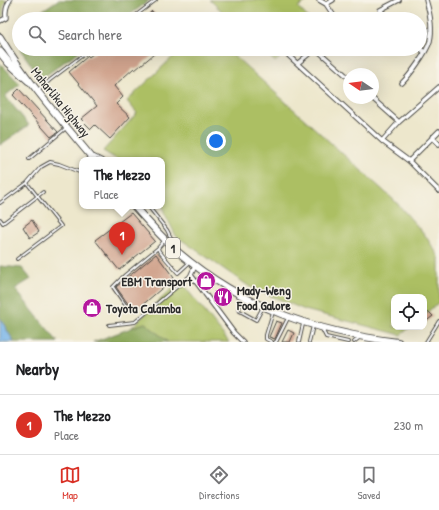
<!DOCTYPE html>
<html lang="en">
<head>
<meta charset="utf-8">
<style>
	:root { --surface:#fff; --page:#f6f6f6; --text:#202124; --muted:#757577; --line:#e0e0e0; --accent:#d93025 }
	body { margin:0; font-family:"Patrick Hand",sans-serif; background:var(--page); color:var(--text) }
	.controls { position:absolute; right:12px; bottom:12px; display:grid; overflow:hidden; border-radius:8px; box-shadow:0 4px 16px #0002 }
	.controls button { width:36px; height:36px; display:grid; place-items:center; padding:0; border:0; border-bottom:1px solid var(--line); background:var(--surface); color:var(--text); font:20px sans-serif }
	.compass { position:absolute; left:343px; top:68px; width:36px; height:36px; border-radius:50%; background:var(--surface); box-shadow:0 4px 16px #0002; rotate:283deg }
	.you { position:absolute; left:216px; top:141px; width:14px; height:14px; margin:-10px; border:3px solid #fff; border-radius:50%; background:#1a73e8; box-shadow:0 0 0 6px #1a73e833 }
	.badge { display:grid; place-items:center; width:26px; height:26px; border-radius:50%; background:var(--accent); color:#fff; font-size:13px; font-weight:700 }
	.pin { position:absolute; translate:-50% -33px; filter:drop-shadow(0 1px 2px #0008) }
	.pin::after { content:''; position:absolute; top:21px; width:14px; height:12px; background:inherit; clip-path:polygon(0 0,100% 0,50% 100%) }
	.popup { position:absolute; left:79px; top:157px; width:86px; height:52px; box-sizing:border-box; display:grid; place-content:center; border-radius:8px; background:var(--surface); filter:drop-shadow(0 1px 3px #0005); font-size:13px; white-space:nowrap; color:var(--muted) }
	.popup b { font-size:15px; color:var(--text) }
	.popup::after { content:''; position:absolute; left:50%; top:100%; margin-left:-8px; border:8px solid transparent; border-top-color:var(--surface) }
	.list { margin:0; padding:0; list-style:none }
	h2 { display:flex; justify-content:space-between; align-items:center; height:52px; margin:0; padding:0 16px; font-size:17px }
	h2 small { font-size:13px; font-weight:400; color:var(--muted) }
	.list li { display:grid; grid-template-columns:26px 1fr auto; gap:12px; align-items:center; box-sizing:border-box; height:60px; padding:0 16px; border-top:1px solid var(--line) }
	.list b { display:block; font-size:15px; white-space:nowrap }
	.list p { margin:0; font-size:13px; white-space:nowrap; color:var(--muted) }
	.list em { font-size:13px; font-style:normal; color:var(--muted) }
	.icon { flex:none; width:22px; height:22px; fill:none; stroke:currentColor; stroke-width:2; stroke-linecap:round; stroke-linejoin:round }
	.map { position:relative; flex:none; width:439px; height:342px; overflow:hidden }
	.search { position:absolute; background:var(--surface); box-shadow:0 4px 16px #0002; left:12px; right:12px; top:12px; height:44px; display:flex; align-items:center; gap:10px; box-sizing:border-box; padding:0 14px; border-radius:22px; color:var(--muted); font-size:15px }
	.sheet { height:112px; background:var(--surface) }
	nav { display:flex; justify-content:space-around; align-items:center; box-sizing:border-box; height:56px; border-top:1px solid var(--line); background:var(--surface); font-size:11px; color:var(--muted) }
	nav a { display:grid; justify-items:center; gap:2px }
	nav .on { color:var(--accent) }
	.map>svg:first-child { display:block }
	.green { fill:#acbf63; stroke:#6c7547 }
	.forest { fill:#89a659; stroke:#5a6842 }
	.water { fill:#76b3e8; stroke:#506f8a }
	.building { fill:#d1a48e }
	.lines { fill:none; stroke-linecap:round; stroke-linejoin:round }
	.service-casing { stroke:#484743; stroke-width:4 }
	.minor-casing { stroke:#484743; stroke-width:5.5 }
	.trunk-casing { stroke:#484743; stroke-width:8 }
	.motorway-casing { stroke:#484743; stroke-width:9 }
	.service { stroke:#fff; stroke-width:2 }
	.minor { stroke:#fff; stroke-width:3.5 }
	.trunk { stroke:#fff; stroke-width:6 }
	.motorway { stroke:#fff; stroke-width:7 }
	.labels { text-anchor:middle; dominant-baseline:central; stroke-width:3; stroke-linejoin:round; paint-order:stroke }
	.shield { fill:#f7f3e8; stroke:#686764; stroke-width:1 }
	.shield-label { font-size:12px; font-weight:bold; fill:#2b2b2b }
	.street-label { font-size:13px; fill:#2b2b2b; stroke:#f7f3e8 }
	.poi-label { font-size:13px; font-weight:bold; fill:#2b2b2b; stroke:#f7f3e8; text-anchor:start }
</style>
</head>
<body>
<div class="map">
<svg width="439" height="342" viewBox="0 0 439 342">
	<rect width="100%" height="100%" fill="#f7f3e8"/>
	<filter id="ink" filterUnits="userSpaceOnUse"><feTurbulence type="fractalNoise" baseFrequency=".025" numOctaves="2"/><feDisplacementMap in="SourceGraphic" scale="8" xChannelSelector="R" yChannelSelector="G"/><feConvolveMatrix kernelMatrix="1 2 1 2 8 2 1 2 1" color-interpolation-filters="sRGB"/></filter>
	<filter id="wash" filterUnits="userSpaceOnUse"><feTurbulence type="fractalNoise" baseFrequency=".012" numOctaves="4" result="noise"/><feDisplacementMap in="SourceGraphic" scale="16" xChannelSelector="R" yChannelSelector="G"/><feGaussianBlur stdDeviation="0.9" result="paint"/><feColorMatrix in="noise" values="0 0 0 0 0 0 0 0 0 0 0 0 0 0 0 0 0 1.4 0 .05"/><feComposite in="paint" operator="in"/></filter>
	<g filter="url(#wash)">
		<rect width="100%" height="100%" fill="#ede7cc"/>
		<path class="green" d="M0 0H6L3 9V16L0 17Z
			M210 0H309L298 7 309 19H230Z
			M181 49H227L396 202 425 235 439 257V302L424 315V297H394V327H410L401 335 305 310 250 287 176 236 164 212 162 202V160H118L103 151 137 113 127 101Z
			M262 49H290L275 62Z
			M180 281 185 287 229 342H168L145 323 132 327Z"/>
		<path class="forest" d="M58 0H150L124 19H29Z
			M20 49H82L41 79Z
			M0 63 20 84 5 96 29 125 0 145Z
			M0 266 22 268 31 279 15 289 58 342H14L0 318Z
			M145 323 168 342H93Z"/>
		<path class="water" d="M0 318 14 342H0Z"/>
		<g id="blocks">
			<path class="building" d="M152 11 159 19H143Z
				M99 49H160L135 70 134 68 114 86 123 97 116 104 130 117 110 139 95 125 91 129 81 119 97 106 69 72 88 56 89 57Z
				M19 89 58 132 51 137 13 95Z
				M131 213 155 241 119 270 95 240Z
				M32 220 39 232 30 238 23 227Z
				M156 254 174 278 134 312 116 287Z
				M429 312 433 316 424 323V316Z
				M276 321 282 323 275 339 269 337Z
				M288 330 294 333 290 342H282Z"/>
		</g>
	</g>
	<g filter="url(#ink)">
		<use href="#blocks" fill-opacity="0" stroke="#484743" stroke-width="1"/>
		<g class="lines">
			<g class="service-casing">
				<path id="service" d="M131 19 156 0
					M39 90 50 80 91 49
					M94 156 102 160
					M29 159 66 128
					M0 203 27 183 41 167 50 162 59 164 82 173
					M148 206 167 230 175 246
					M0 219 3 223 43 192
					M164 241 158 248 159 251 178 273 190 262
					M17 259 61 226 27 183
					M244 298 238 310 256 320 263 307
					M128 309 113 287 125 275 158 248
					M109 325 135 322 191 275
					M322 329 326 337 348 342
					M272 342 266 339V335L273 312
					M275 342H276L288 318
					M299 342 303 324
					M309 342 313 326
					M354 342 359 338
					M426 342 439 321"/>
			</g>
			<g class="minor-casing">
				<path id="minor" d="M319 0 326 4 336 19
					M326 4 333 0
					M389 19 380 10 399 0
					M0 21 6 18C5 11 6 6 10 0
					M420 48 424 52
					M316 49 349 78
					M289 56 382 141 409 161 439 191
					M298 63 315 49
					M402 83C410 75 427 52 430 41 433 28 430 13 426 0
					M372 98 399 122
					M432 137 439 144
					M382 141 399 122 439 87
					M409 161 439 131
					M195 266 191 275 234 333 243 342"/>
			</g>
			<g class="trunk-casing">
				<path id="trunk" d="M0 37C27 82 61 120 94 160
					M134 206C148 222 162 238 178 252 243 307 314 332 398 342"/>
			</g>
			<g class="motorway-casing">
				<path id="motorway" d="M0 52 9 63 29 81"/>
			</g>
			<use href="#service" class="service"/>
			<use href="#minor" class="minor"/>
			<use href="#trunk" class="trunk"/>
			<use href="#motorway" class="motorway"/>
		</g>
	</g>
	<defs>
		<g id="shop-disc" transform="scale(1)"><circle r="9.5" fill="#b5179e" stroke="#f7f3e8"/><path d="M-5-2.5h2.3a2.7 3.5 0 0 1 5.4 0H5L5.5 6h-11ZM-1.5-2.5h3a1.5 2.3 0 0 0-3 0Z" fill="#fff"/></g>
		<g id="restaurant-disc" transform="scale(1)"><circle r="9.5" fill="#b5179e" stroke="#f7f3e8"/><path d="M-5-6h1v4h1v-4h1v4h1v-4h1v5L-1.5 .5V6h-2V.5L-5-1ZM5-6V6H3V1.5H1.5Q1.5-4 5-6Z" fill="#fff"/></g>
	</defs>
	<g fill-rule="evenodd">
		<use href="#shop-disc" x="206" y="281"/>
		<use href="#restaurant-disc" x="223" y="297"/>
		<use href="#shop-disc" x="92" y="308"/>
	</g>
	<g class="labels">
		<rect class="shield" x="166" y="238" width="14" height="20" rx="3"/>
		<g class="shield-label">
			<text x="173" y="248">1</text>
		</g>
		<g class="street-label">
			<text transform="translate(61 102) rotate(51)">Maharlika Highway</text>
		</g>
		<g class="poi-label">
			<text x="192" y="281" text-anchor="end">EBM Transport</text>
			<text x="237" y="290">Mady–Weng<tspan x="237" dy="15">Food Galore</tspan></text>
			<text x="106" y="308">Toyota Calamba</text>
		</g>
	</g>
</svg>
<div class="controls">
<button><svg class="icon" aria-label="locate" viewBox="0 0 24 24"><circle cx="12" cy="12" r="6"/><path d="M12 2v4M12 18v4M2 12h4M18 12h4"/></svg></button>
</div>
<svg class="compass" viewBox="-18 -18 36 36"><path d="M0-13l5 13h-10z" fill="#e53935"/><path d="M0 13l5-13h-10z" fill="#757577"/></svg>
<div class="you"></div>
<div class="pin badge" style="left:122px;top:255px">1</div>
<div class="popup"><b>The Mezzo</b>Place</div>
<div class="search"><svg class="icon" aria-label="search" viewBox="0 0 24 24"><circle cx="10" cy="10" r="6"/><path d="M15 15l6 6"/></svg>Search here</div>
</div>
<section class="sheet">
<h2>Nearby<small></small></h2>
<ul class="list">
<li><span class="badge">1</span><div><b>The Mezzo</b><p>Place</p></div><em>230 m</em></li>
</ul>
</section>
<nav>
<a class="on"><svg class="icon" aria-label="map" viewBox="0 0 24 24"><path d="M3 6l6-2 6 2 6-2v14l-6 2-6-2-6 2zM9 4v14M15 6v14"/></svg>Map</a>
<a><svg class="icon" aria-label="directions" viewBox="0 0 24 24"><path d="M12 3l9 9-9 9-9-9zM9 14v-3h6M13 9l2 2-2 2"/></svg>Directions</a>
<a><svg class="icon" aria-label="saved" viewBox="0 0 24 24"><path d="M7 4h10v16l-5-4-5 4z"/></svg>Saved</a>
</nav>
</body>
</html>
